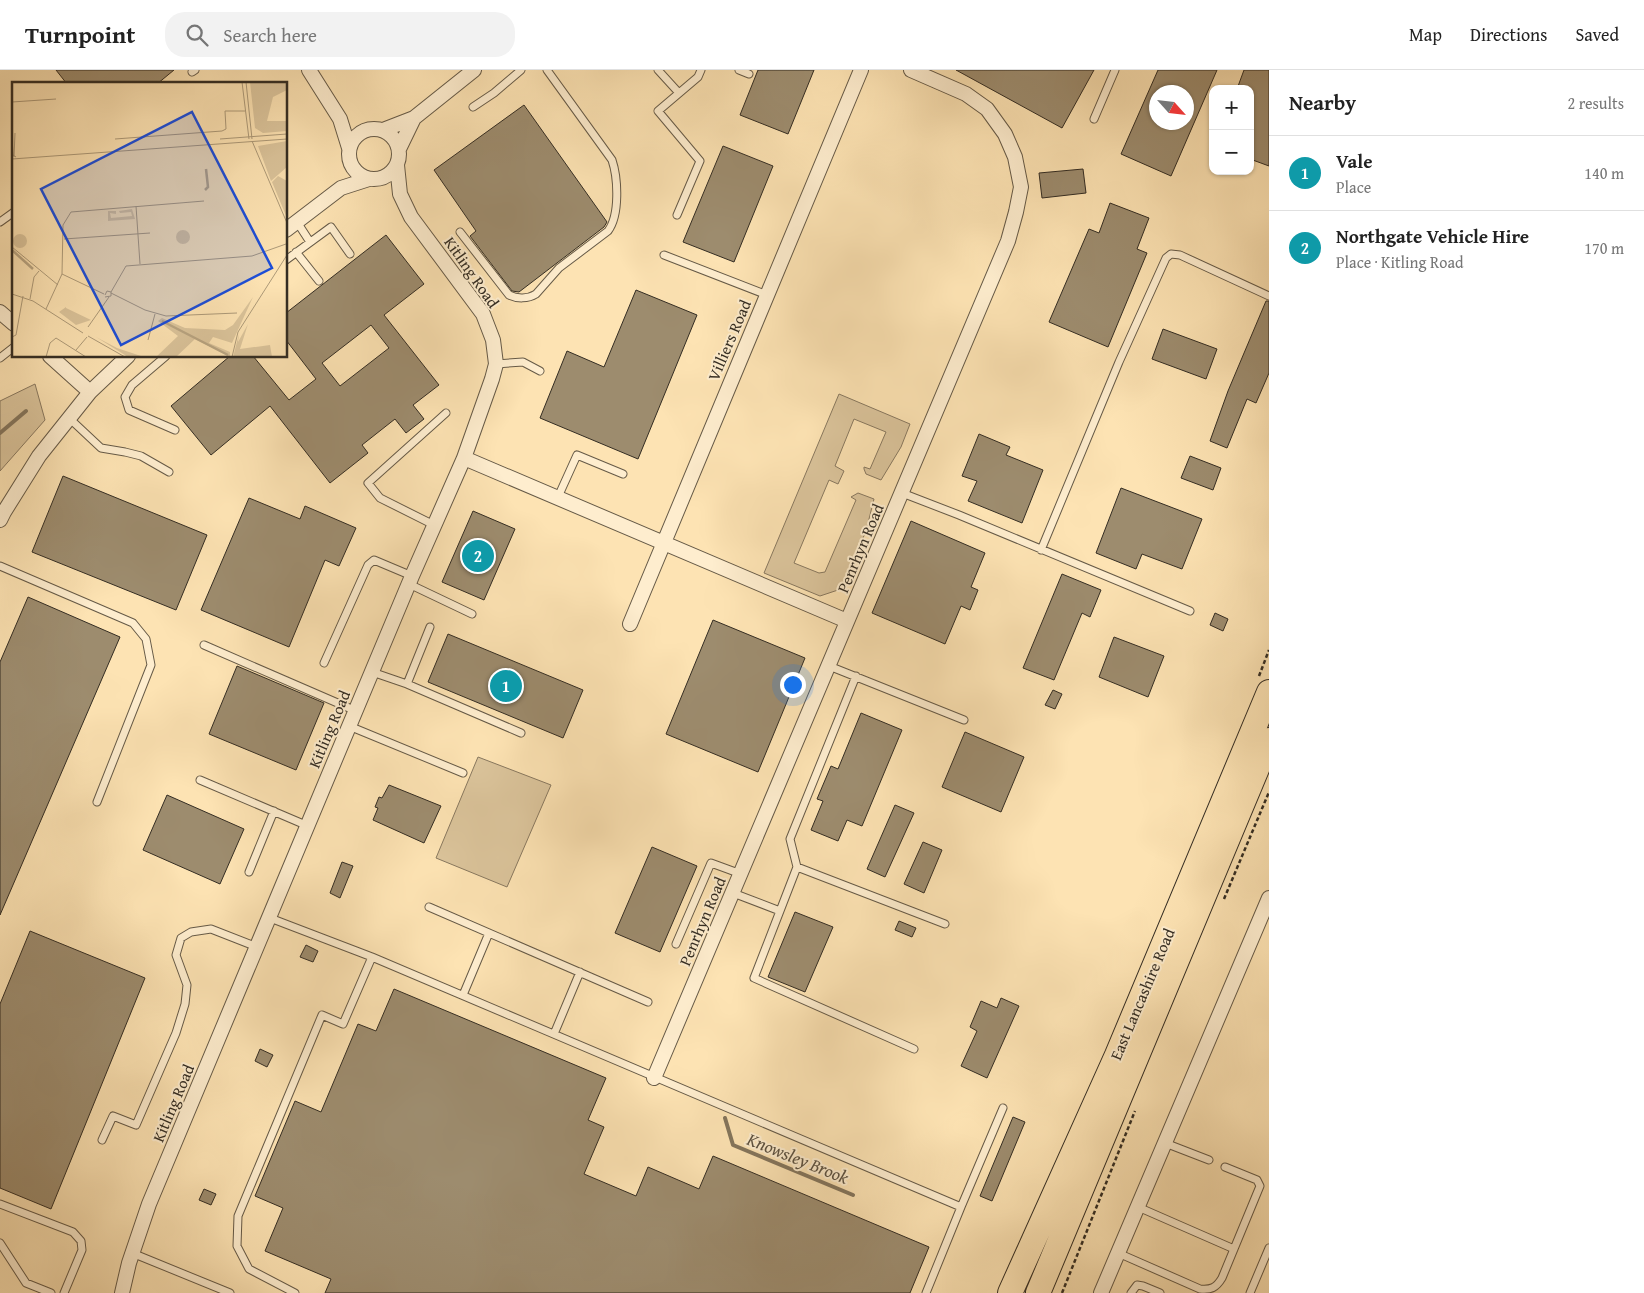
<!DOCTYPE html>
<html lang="en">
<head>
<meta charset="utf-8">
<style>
	:root { --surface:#fff; --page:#f2f2f2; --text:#222; --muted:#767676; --line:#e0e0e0; --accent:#0b8043 }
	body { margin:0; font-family:"Gentium Book Plus",serif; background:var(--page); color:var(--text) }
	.controls { position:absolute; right:15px; top:15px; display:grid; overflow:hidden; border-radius:10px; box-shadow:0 1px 4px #0004 }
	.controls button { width:45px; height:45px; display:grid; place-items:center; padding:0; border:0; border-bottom:1px solid var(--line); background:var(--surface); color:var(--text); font:25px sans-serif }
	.compass { position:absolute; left:1149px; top:15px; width:45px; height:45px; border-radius:50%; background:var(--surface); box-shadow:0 1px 4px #0004; rotate:117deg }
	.you { position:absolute; left:792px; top:614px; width:18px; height:18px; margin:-12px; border:4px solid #fff; border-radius:50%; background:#1a73e8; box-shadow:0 0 0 8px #1a73e833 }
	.badge { display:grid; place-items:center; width:32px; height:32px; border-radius:50%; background:var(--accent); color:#fff; font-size:16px; font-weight:700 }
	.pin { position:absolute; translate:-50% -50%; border:2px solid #fff; box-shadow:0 1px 5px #0006 }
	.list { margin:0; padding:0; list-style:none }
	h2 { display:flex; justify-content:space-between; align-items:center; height:65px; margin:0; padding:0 20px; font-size:21px }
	h2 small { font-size:16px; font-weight:400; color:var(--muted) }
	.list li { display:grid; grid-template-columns:32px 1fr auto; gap:15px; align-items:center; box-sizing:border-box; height:75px; padding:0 20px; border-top:1px solid var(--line) }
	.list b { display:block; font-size:19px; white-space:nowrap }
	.list p { margin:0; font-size:16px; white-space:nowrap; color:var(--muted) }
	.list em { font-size:16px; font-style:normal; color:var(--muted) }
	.icon { flex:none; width:28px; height:28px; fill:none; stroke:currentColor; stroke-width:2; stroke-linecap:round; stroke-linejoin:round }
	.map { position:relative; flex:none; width:1269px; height:1223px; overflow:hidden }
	header { display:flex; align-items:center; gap:30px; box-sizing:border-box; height:70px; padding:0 25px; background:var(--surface); border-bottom:1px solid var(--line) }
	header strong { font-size:24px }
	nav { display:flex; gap:28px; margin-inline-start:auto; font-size:18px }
	.search { width:350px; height:45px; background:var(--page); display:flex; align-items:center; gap:12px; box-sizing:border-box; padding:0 18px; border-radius:20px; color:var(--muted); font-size:19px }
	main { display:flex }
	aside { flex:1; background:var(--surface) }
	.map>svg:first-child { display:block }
	.green { fill:#dbc49b; stroke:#88785f }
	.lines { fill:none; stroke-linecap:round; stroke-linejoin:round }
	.stream { stroke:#84755c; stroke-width:4 }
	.building { fill:#9d8c6e; stroke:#342d23; fill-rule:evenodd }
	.service-casing { stroke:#665a47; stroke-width:9 }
	.minor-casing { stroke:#665a47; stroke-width:16 }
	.trunk-casing { stroke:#342d23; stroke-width:26 }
	.path { stroke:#342d23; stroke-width:2.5; stroke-dasharray:4 2.5; stroke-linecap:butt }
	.service { stroke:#feedce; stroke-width:7 }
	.minor { stroke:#feedce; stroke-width:14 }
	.trunk { stroke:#fde3b3; stroke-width:24 }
	.labels { text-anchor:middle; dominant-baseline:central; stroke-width:4; stroke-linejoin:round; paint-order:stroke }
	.street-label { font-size:16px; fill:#342d23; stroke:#feedce }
	.water-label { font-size:18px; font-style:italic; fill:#5c5140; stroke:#feedce }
	.inset-river { fill:none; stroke:#b9a582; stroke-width:2.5 }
	.inset-road { fill:none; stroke:#ad9a79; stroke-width:1 }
	.view { fill:#1d4ed8; fill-opacity:0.15; stroke:#1d4ed8; stroke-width:2.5 }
	.inset-edge { fill:none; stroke:#342d23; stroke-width:2.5 }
</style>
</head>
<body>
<header>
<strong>Turnpoint</strong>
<div class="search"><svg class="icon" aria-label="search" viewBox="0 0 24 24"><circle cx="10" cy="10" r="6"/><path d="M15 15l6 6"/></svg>Search here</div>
<nav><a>Map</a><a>Directions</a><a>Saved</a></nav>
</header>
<main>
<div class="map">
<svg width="1269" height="1223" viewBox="0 0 1269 1223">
	<rect width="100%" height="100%" fill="#fde3b3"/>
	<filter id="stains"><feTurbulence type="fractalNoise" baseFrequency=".004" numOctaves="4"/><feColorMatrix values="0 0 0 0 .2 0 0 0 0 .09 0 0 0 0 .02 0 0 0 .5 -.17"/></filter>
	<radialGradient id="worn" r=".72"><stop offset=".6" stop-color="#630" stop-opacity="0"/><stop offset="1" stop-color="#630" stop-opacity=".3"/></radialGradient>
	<path class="green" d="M35 314 45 350 0 401V331Z
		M839 324 910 354 901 377 881 410 866 404 864 399V397L870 399 886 362 854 349 835 396 844 401 838 414 829 410 794 493 819 503 825 502 856 430 851 427 858 423 874 429 866 461 841 519 820 526 764 503Z
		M478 687 551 715 507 817 436 788Z"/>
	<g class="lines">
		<path class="stream" d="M0 363 26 341
			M725 1048 733 1075 853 1125"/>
	</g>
	<path class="building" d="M56 0H174L157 14H67Z
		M758 0H814L788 64 740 45Z
		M956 0H1094L1062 58Z
		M1158 0H1217L1171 106 1121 84ZM1156 22H1186V52H1156Z
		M1244 0H1269V96L1250 89V19H1237Z
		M524 35 607 152 604 157 519 222 512 221 470 166 476 161 434 100Z
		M723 76 773 96 734 192 683 172Z
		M1083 99 1086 123 1042 128 1039 103Z
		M1110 133 1149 148 1137 179 1147 183 1108 277 1049 252 1089 159 1099 163Z
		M386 165 424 214 384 245 439 315 413 335 424 349 406 363 395 349 362 375 368 383 330 413 270 336 211 385 171 336 230 286H253L289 330 316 309 286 270V243ZM371 255 389 278 340 316 322 293Z
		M636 220 697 245 638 389 540 348 567 281 604 297Z
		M1266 231H1269V303L1256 333 1247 329 1227 378 1210 371 1228 321Z
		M1163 259 1217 279 1206 309 1152 289Z
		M979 364 1010 377 1006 385 1043 400 1022 453 968 431 977 411 962 406Z
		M1190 386 1221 398 1213 420 1181 408Z
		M63 406 207 465 176 540 32 482Z
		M1121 418 1202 449 1182 499 1142 484 1136 499 1096 483Z
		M249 428 300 449 305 436 356 458 339 496 325 490 289 577 201 540Z
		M473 441 515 459 484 530 442 512Z
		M911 451 985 483 971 517 978 520 970 540 961 536 945 574 872 543Z
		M1062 504 1101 520 1090 547 1082 543 1054 610 1023 598Z
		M28 527 120 567 0 845V592Z
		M1215 543 1228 549 1223 561 1210 555Z
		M713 550 805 588 758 702 666 664Z
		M448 564 583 620 563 668 428 612Z
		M1114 567 1164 586 1148 627 1099 607Z
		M237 596 324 633 296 700 209 664Z
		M1053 620 1062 624 1055 639 1045 635Z
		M861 643 902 660 862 756 847 750 838 771 811 760 823 731 817 729 831 696 838 699Z
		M965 662 1024 687 1001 742 942 717Z
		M389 715 441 736 424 773 373 750 378 738 375 737 379 727 382 728Z
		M167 725 244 759 220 814 143 780Z
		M895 735 914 743 885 807 867 799Z
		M923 772 942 780 924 823 904 814Z
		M652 777 697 796 660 882 615 863Z
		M342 792 353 796 340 828 330 823Z
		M795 842 833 857 805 922 768 907Z
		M899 851 916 858 912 867 895 860Z
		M30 861 145 908 51 1139 0 1118V934Z
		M306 875 318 881 313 892 300 887Z
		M394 919 606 1008 588 1050 604 1057 584 1104 636 1126 648 1097 699 1119 713 1086 929 1177 910 1223H325L331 1209 265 1181 283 1138 255 1126 295 1031 321 1042 358 954 376 961Z
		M1001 928 1019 936 987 1008 961 996 977 961 970 957 981 931 997 938Z
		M260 979 273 985 267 997 255 991Z
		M1013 1047 1025 1052 992 1131 980 1126Z
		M204 1119 216 1124 211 1135 199 1130Z"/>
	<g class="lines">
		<g class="service-casing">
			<path id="service" d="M658 0 679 23
				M739 0 749 4
				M192 2 195 0
				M473 37 494 23 521 0
				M1094 49 1115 0
				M677 145 700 91 658 41 698 7 701 0
				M0 152 14 142
				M297 152 310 172
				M460 162 509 225C517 229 528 229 536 224L559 198 608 161C620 145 618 108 612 90L547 0
				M296 182 319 211
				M664 185 767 225
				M286 190 331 157 350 184
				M166 286 132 315 125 327 129 340 175 360
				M0 288 14 277
				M496 294 523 292 540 301
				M69 348 101 378 125 382 141 386 169 402
				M902 423 959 445 1190 541
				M558 427 577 385 623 404
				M434 455 380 428 368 413 446 343
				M1041 480 1119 292 1166 188 1171 184 1180 185 1269 226
				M0 496 133 553 146 569 151 595 97 732
				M409 514 472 544
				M204 575 356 641
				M324 593 368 495 374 490 412 506
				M829 596 964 650
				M372 602 407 614 521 663
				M856 606 790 769 797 797 754 908 914 979
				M407 614 430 557
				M349 656 463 703
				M200 710 308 756
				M797 797 945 854
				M249 802 274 741
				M733 823 780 841
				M429 837 648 932
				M270 848 372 887
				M676 874 711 793 741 804
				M463 925 489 863
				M554 964 580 902
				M102 1070 113 1046 136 1055 176 963 185 934 187 915 176 885 181 868 191 862 211 859 257 877
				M1165 1073 1209 1090
				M0 1134 73 1162 81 1171 82 1180 64 1223
				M961 1137 1003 1038
				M1138 1137 1234 1179
				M0 1173 26 1213 51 1223
				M132 1183 230 1223
				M1118 1183 1200 1219C1211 1220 1216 1218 1222 1208L1260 1116 1257 1110 1225 1097
				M295 1223 249 1199 237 1176 238 1146 322 945 343 954 372 887 961 1137 926 1223
				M1131 1223 1137 1215 1143 1216 1160 1223
				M1250 1223 1269 1178"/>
		</g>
		<g class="minor-casing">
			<path id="minor" d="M309 0 340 49 349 78
				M349 84a25 25 0 1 1 50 0a25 25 0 1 1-50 0Z
				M383 60 414 48 474 0
				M399 79 414 48
				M286 160 341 118 369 109
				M0 242 14 254
				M50 286 90 322
				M464 388 847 551
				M0 450 4 442 39 386 90 322 128 286
				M630 554 861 0
				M654 1008 1008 171 1016 142 1021 117 1015 87 1005 64 987 39 966 24 911 0
				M122 1223 129 1193 149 1134 412 506 464 388 492 309 496 294 493 270 483 244 411 147 400 124 397 95
				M1101 1223 1269 828"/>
		</g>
		<g class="trunk-casing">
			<path id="trunk" d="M1010 1223 1117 985 1269 622
				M1038 1223 1269 670"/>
		</g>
		<path class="path" d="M1259 606 1269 580
			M1224 829 1269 722
			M1062 1223 1135 1041"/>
		<use href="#service" class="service"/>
		<use href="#minor" class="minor"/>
		<use href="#trunk" class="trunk"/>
	</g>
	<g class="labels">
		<g class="street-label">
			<text transform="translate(472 202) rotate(55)">Kitling Road</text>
			<text transform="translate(729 270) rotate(-67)">Villiers Road</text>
			<text transform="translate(860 478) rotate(-67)">Penrhyn Road</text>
			<text transform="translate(329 659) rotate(-67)">Kitling Road</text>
			<text transform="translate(702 851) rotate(-67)">Penrhyn Road</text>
			<text transform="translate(1142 924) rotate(-67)">East Lancashire Road</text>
			<text transform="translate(173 1033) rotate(-67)">Kitling Road</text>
		</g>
		<g class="water-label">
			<text transform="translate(798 1088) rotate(22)">Knowsley Brook</text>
		</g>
	</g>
	<g transform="translate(12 12)">
		<rect width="275" height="275" fill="#fde3b3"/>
		<path d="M238 0H275V8L261 15 255 39H275V49L251 51 243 46ZM275 59V85L259 99 246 64ZM266 94 275 99V136L260 100ZM120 127 123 137 96 139V129H104V132L98 131 99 136 120 134 119 130 108 131 107 129ZM164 155a7 7 0 1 1 14 0a7 7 0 1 1-14 0ZM1 159a7 7 0 1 1 14 0a7 7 0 1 1-14 0ZM241 215 220 261 201 255 197 261 218 270V275L183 257 164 275H144L166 254 146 239 150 236 173 246 213 248 221 243ZM54 225V226L79 238 64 243 47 230ZM236 242 228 267 258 263 260 275H221L227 252 226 260ZM84 255 105 266 132 275H116Z" fill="#dbc49b"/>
		<path class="inset-river" d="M193 108 196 105 194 87M0 168 21 187M150 239 216 273"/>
		<path class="inset-road" d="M230 0 237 57M234 0 240 57M0 20 44 17M0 54 1 73 4 75M103 57 210 49 214 47 213 29H233M208 57 275 52M240 59 275 141M2 75 3 51M0 77 275 57M124 124 128 182M52 157 138 151M0 165 46 203M50 192 92 212M99 210 114 184 240 174 274 162M99 211 133 228 154 234 225 231M0 212 21 219 71 251M93 213 95 209 99 210V214L93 215M18 217 22 195 27 189M34 227 50 192 51 143 59 130 192 119M76 245 97 215M76 254 113 275M0 255 4 253 11 214M136 258 143 232M64 268 75 255M34 275 38 261 44 256 74 275M220 275 226 250 275 173"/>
		<path class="view" d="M180 30 260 186 109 263 29 107Z"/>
		<rect width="275" height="275" class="inset-edge"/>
	</g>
	<rect width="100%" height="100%" filter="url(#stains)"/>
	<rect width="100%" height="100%" fill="url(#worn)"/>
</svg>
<div class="controls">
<button>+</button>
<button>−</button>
</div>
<svg class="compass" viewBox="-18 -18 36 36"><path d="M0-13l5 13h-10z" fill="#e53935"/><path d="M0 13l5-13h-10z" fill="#767676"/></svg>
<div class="you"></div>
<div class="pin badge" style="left:506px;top:616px;background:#0f9aa8">1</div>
<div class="pin badge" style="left:478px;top:486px;background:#0f9aa8">2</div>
</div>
<aside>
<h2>Nearby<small>2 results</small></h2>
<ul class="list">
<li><span class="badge" style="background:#0f9aa8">1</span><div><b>Vale</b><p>Place</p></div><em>140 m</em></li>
<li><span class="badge" style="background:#0f9aa8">2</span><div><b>Northgate Vehicle Hire</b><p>Place · Kitling Road</p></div><em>170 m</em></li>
</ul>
</aside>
</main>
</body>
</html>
